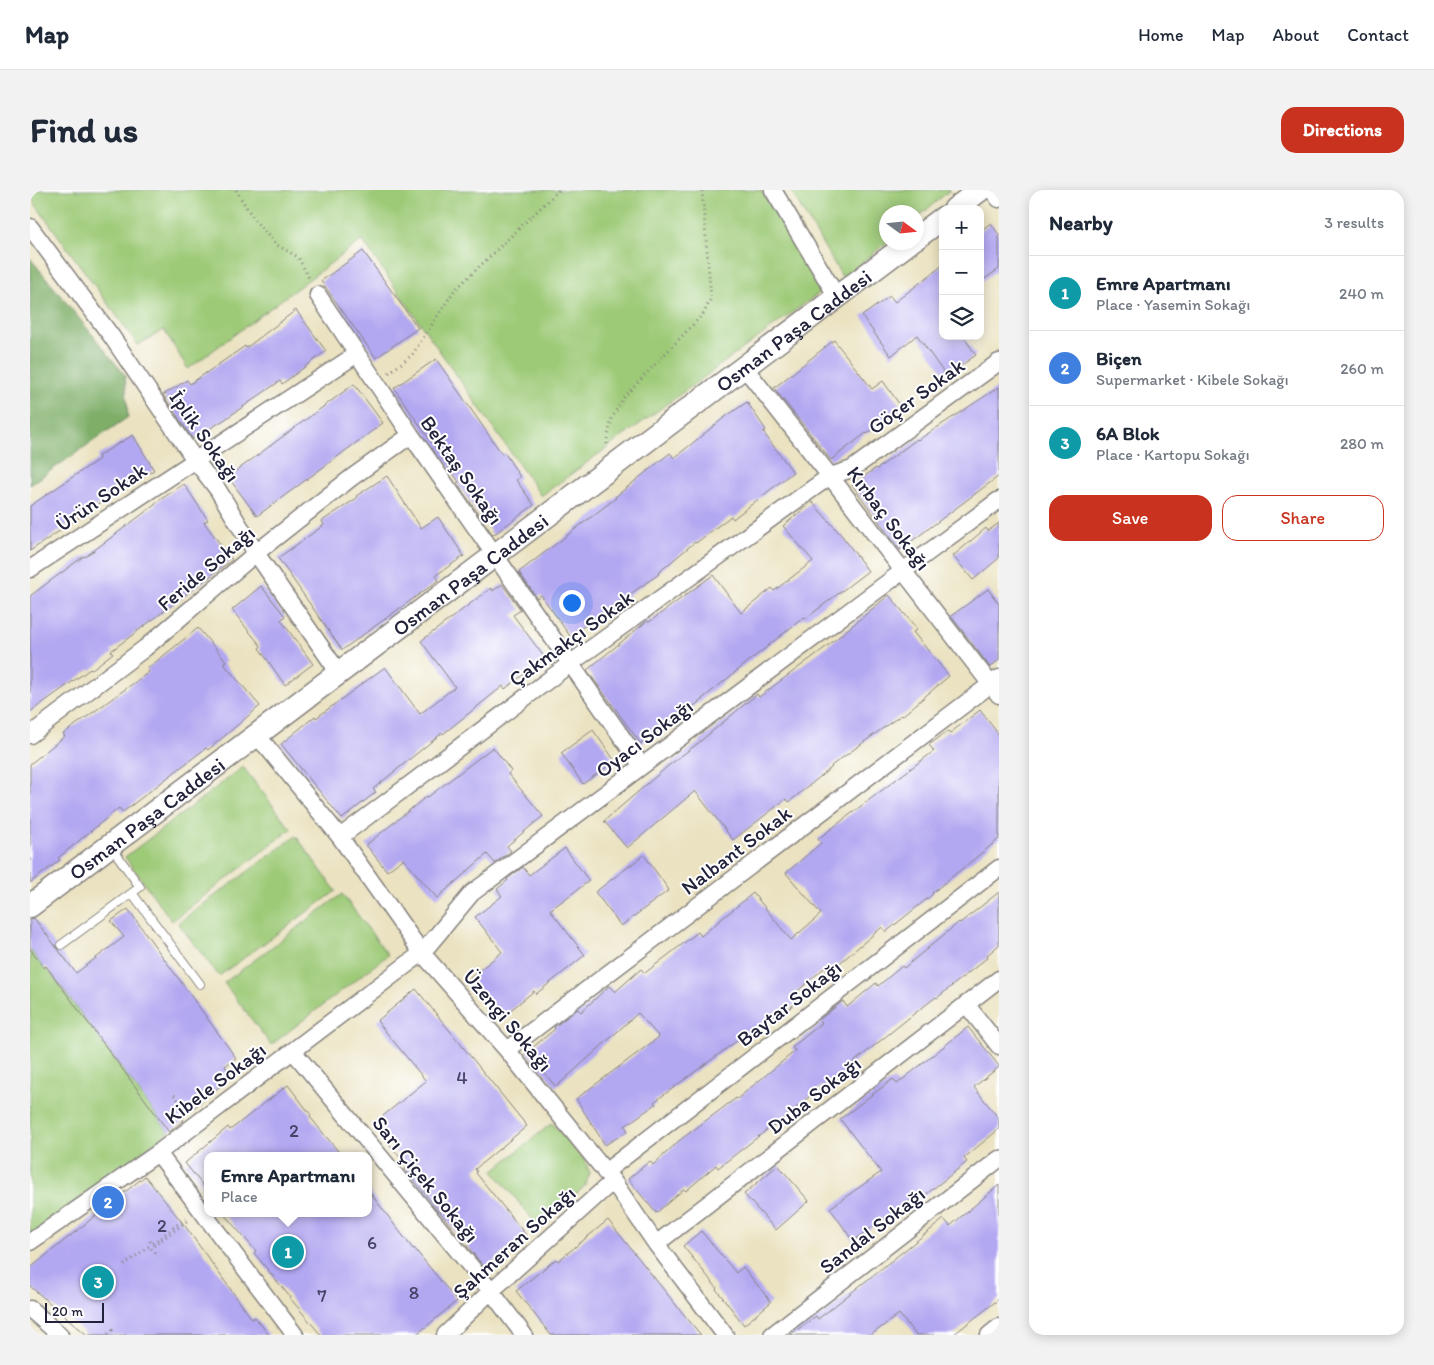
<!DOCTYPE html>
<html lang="en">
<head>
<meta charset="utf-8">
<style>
	:root { --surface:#fff; --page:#f2f2f3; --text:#1f2937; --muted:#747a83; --line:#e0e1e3; --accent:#c8321e }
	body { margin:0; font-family:Itim,sans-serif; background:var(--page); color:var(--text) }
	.controls { position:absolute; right:15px; top:15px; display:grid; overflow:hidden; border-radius:10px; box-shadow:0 2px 12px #0003 }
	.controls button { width:45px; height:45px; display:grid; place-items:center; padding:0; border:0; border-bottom:1px solid var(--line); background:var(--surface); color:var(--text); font:25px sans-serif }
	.compass { position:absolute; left:849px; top:15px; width:45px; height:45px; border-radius:50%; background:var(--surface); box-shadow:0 2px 12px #0003; rotate:105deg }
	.scale { position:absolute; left:15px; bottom:12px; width:59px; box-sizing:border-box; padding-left:5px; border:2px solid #22223b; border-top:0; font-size:14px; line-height:18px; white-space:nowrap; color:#22223b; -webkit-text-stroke:4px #fff; paint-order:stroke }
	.you { position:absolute; left:541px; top:412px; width:18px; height:18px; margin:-12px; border:4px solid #fff; border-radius:50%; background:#1a73e8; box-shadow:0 0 0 8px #1a73e833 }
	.badge { display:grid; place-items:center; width:32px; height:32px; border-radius:50%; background:var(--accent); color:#fff; font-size:16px; font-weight:700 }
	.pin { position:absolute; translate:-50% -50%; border:2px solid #fff; box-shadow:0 1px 5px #0006 }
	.popup { position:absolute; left:174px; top:962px; width:168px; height:65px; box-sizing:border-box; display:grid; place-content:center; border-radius:10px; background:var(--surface); filter:drop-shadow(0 1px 4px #0005); font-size:16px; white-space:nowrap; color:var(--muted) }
	.popup b { font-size:19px; color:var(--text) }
	.popup::after { content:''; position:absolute; left:50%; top:100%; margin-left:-10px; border:10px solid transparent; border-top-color:var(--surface) }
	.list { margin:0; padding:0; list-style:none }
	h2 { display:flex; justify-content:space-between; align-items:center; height:65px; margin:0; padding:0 20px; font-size:21px }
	h2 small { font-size:16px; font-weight:400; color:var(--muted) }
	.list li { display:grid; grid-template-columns:32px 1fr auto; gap:15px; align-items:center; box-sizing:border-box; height:75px; padding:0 20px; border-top:1px solid var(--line) }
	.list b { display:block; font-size:19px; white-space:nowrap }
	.list p { margin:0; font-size:16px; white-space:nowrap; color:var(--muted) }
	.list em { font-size:16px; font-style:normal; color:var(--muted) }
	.actions { display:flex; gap:10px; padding:15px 20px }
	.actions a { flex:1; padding:11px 0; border:1px solid var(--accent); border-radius:15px; text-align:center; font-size:18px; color:var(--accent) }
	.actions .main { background:var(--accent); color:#fff }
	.icon { flex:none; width:28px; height:28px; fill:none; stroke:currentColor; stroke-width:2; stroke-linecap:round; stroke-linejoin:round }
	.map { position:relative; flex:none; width:969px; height:1145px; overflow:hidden; border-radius:15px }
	header { display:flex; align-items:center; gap:30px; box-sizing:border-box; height:70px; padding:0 25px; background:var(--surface); border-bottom:1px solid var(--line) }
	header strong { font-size:24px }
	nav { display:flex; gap:28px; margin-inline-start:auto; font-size:18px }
	.intro { display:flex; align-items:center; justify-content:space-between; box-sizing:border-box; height:120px; padding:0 30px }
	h1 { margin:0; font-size:35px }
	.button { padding:12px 22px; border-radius:15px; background:var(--accent); color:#fff; font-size:18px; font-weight:700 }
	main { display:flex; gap:30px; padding:0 30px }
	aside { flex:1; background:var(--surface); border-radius:15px; box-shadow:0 2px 12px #0003 }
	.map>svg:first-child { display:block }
	.green { fill:#9dca77; stroke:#607659 }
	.forest { fill:#7eae68; stroke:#506852 }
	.building { fill:#b2a7f1 }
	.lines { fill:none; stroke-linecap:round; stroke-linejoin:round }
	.lane-casing { stroke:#86827e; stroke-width:10 }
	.street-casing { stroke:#86827e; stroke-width:19 }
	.secondary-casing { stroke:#86827e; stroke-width:25 }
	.path { stroke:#86827e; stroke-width:3; stroke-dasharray:1 4; stroke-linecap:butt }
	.lane { stroke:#fff; stroke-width:8 }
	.street { stroke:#fff; stroke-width:16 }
	.secondary { stroke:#fff; stroke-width:22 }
	.labels { text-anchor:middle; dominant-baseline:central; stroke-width:4; stroke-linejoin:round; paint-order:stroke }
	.number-label { font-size:19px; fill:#464368 }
	.street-label { font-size:21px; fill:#22223b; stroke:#fff }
</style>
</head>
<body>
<header>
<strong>Map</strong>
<nav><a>Home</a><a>Map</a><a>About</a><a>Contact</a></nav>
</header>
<div class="intro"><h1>Find us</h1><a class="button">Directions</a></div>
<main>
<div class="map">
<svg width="969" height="1145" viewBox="0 0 969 1145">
	<rect width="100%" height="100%" fill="#fff"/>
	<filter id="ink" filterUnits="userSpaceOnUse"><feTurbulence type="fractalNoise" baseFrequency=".02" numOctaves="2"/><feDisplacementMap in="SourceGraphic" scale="10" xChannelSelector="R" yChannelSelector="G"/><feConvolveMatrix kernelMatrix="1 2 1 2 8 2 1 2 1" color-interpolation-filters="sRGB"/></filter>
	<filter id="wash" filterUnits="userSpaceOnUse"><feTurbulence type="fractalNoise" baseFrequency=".0096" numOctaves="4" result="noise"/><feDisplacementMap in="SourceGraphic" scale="20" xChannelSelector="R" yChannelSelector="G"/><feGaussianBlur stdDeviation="1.12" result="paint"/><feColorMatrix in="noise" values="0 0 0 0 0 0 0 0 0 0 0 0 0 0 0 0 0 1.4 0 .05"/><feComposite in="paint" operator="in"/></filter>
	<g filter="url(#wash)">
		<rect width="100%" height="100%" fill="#eae2c0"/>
		<path class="green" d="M0 0H731L792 101 511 306 332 50 158 179 134 140 108 155 0 7Z
			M760 0H920L887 28 886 22H856L857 52 813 88Z
			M213 577 261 639 142 731 95 667Z
			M266 646 306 701 189 786 148 733Z
			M312 704 358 765 241 855 194 793Z
			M0 759 14 778 22 785 139 942 0 1045Z
			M522 933 554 970 560 983 555 996 509 1037 463 981Z"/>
		<path class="forest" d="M0 68 95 185 98 227 0 295Z"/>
		<g id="blocks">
			<path class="building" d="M961 33 969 45V79L950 92V41Z
				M333 61 388 138 346 168 291 91Z
				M913 75V146H933L946 165 916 186 887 145 861 166 832 126 860 106 865 112Z
				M266 120 296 161 252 194 250 191 194 230 163 249 133 205 157 190 160 194 215 156 216 158Z
				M804 150 842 199 853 191 872 218 837 244 836 243 801 270 744 198Z
				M406 169 472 264 475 263 490 287 486 290 504 315 463 345 427 293 429 292 364 198Z
				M324 194 353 233 227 326 198 287Z
				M969 197V286L870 360 822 295 846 278 847 279 887 249 888 250Z
				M717 212 736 240 733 242 763 282 703 329 701 326 666 353 665 352 628 383 629 384 540 446 511 405 507 408 489 382 586 308 585 307 640 263 644 268 695 227Z
				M103 245 124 280 76 309 0 361V316L69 269 68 266Z
				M357 286 391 338 408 327 434 366 406 385 409 390 312 460 248 368 294 335 292 331 327 308 326 306Z
				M154 294 178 330 174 332 202 370 81 461 83 463 61 480 60 479 0 522V406L54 366 55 367 126 314 125 313Z
				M782 312 813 347 838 381 775 429 774 427 672 509V510L611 554 557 480 617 431 619 432 683 385 711 423 742 398 744 401 783 371 753 336Z
				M969 333V368L943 390 923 366 956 338 958 341Z
				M472 394 491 420 483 425 515 468 475 499 473 496 413 544 412 543 343 599 346 602 312 629 251 554 285 526 286 528 355 477 390 524 425 497 391 451 461 398 463 401Z
				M231 396 255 426 251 430 283 474 255 495 229 458 231 456 202 420Z
				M958 399 969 414V470L960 477 921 426Z
				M859 405 887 439 883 442 919 486 872 526 871 525 801 576 802 577 759 612 756 609 703 650 665 601 597 658 574 631 638 576 667 554 727 504 729 507 800 454Z
				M168 438 196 471 193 473 230 516 178 560 176 558 93 622 89 618 28 668 30 670 0 693V574L35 546 33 544 119 482 117 479Z
				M950 520 969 545V649L902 703 903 704 856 742 852 737 798 783 794 778 762 806 767 812 744 831 741 826 719 842 624 912 626 914 595 936 598 941 575 955 546 909 629 847 608 823 526 897 497 862 525 839 524 837 548 819 551 822 579 796 585 802 611 779 615 783 668 742 671 746 723 703 761 750 791 724 756 683 791 653 788 649 839 610 904 561 899 555 918 541 920 543Z
				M563 540 585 571 553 594 531 563Z
				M463 557 481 581 478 584 513 626 477 656 481 661 465 673 457 664 407 708 373 669 357 681 336 655 397 606 398 607Z
				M535 658 559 691 520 720 555 765 506 804 504 801 471 828 440 788 472 762 445 727 472 706 467 699 478 690 477 689 493 677 499 685Z
				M614 665 639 700 591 736 565 702Z
				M969 702V755L957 765 958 767 907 808 906 807 880 827 819 876 821 879 795 899 792 896 743 937 742 936 688 978 686 975 656 1001 654 999 626 1023 598 989 620 971 623 975 650 950 706 908 707 909 765 861 762 857 792 833 789 830 808 815 813 811 817 817 846 793 848 796 872 776 874 778 929 732 930 733Z
				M98 719 206 868 195 876 202 886 152 928 154 930 139 942 16 776 14 778 0 759V729L4 728 46 783 94 747 81 731Z
				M386 799 497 936 445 979 447 982 446 983 496 1045 455 1078 375 979 378 977 343 934 396 891 347 831Z
				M938 837 969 876V877L944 897 969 929V939L934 968 937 972 884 1014 881 1010 823 1051 800 1018 851 982 810 929 863 889 867 894Z
				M258 895 281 925 280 927 312 966H178V1002L155 973 198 937 200 940Z
				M748 975 779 1011 746 1040 714 1004Z
				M115 986 155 1036 222 1129 225 1127 239 1145H57L0 1096V1079L4 1075Z
				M969 995V1109L923 1145H886L869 1124 841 1145H760L786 1126 788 1129 914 1029 920 1036Z
				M338 1000 383 1059 384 1058 427 1111 386 1145H291L259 1107H260L224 1063 226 1061 193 1023H338Z
				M578 1030 646 1115 671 1145H521L486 1101 526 1069 528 1071Z
				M671 1041 706 1083 713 1077 741 1112 714 1135 686 1099 687 1098 653 1056Z"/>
		</g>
	</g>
	<g filter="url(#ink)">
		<use href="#blocks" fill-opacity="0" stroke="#86827e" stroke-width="1"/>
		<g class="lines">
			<g class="lane-casing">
				<path id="lane" d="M102 703 170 794
					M31 755 110 697 82 658"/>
			</g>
			<g class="street-casing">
				<path id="street" d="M743 0 807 107
					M962 0 969 9
					M0 37 82 147 165 270 188 300 226 363 309 483
					M288 105 381 245 612 576
					M714 177 800 286 969 505
					M0 379 327 164
					M0 545 115 458 226 363 321 288 381 245
					M226 546 237 557 310 647 392 763 477 860 583 991 626 1054 695 1145
					M310 647 541 473 800 286 822 279 969 172
					M936 814 969 856
					M477 860 969 488
					M263 861 461 1101 494 1145
					M128 963 265 1145
					M575 982 969 678
					M0 1052 128 963 392 763 442 703 873 381 969 310
					M626 1054 969 789
					M0 1119 30 1145
					M415 1145 461 1101 583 991
					M742 1145 969 969
					M959 1145 969 1137"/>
			</g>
			<g class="secondary-casing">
				<g id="secondary">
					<path d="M925 19 950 0"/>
					<path d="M886 48 913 28"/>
					<path id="s1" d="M0 716 880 52"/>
				</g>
			</g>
			<path class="path" d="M206 0 223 28 245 54 268 67 280 90
				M359 183 382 165 424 101 529 0
				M577 254V250L582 228 594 207 674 123 681 108 672 0
				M144 905 156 920
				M120 1051 122 1054 157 1027
				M125 1063 121 1058 157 1031
				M94 1075 122 1054
				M78 1144 82 1140 80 1138"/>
			<use href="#lane" class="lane"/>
			<use href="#street" class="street"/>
			<use href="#secondary" class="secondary"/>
		</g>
	</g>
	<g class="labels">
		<g class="number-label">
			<text x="432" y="887">4</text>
			<text x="264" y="940">2</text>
			<text x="132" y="1035">2</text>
			<text x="342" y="1052">6</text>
			<text x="384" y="1102">8</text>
			<text x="292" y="1105">7</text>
		</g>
		<g class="street-label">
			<text stroke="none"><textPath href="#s1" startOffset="956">Osman Paşa Caddesi</textPath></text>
			<text transform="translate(886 206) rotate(-36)">Göçer Sokak</text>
			<text transform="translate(175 246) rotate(55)">İplik Sokağı</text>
			<text transform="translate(432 280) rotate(55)">Bektaş Sokağı</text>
			<text transform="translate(71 307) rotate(-34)">Ürün Sokak</text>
			<text transform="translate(859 328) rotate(53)">Kırbaç Sokağı</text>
			<text transform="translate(176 378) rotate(-40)">Feride Sokağı</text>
			<text stroke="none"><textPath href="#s1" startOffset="551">Osman Paşa Caddesi</textPath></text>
			<text transform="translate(541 448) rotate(-36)">Çakmakçı Sokak</text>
			<text transform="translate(614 548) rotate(-37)">Oyacı Sokağı</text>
			<text stroke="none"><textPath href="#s1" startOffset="146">Osman Paşa Caddesi</textPath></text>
			<text transform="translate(706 660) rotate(-37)">Nalbant Sokak</text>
			<text transform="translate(759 813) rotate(-38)">Baytar Sokağı</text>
			<text transform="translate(478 830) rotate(50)">Üzengi Sokağı</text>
			<text transform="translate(185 893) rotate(-37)">Kibele Sokağı</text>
			<text transform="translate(784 905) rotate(-38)">Duba Sokağı</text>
			<text transform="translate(396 989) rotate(51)">Sarı Çiçek Sokağı</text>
			<text transform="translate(842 1040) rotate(-38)">Sandal Sokağı</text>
			<text transform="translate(484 1052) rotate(-42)">Şahmeran Sokağı</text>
		</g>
	</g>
</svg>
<div class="controls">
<button>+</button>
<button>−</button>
<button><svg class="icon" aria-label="layers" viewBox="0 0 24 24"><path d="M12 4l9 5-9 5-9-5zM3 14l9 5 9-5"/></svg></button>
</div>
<svg class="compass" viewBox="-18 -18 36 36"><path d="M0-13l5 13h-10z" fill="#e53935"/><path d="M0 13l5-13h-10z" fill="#747a83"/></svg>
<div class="scale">20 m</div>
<div class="you"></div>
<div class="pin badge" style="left:258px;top:1062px;background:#0f9aa8">1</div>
<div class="popup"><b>Emre Apartmanı</b>Place</div>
<div class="pin badge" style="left:78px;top:1012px;background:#3f7fe0">2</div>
<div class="pin badge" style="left:68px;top:1092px;background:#0f9aa8">3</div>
</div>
<aside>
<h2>Nearby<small>3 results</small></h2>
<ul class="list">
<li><span class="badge" style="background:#0f9aa8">1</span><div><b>Emre Apartmanı</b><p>Place · Yasemin Sokağı</p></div><em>240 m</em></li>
<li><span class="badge" style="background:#3f7fe0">2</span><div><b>Biçen</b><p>Supermarket · Kibele Sokağı</p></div><em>260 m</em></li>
<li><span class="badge" style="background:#0f9aa8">3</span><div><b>6A Blok</b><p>Place · Kartopu Sokağı</p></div><em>280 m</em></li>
</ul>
<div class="actions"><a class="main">Save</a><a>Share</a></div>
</aside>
</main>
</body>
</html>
